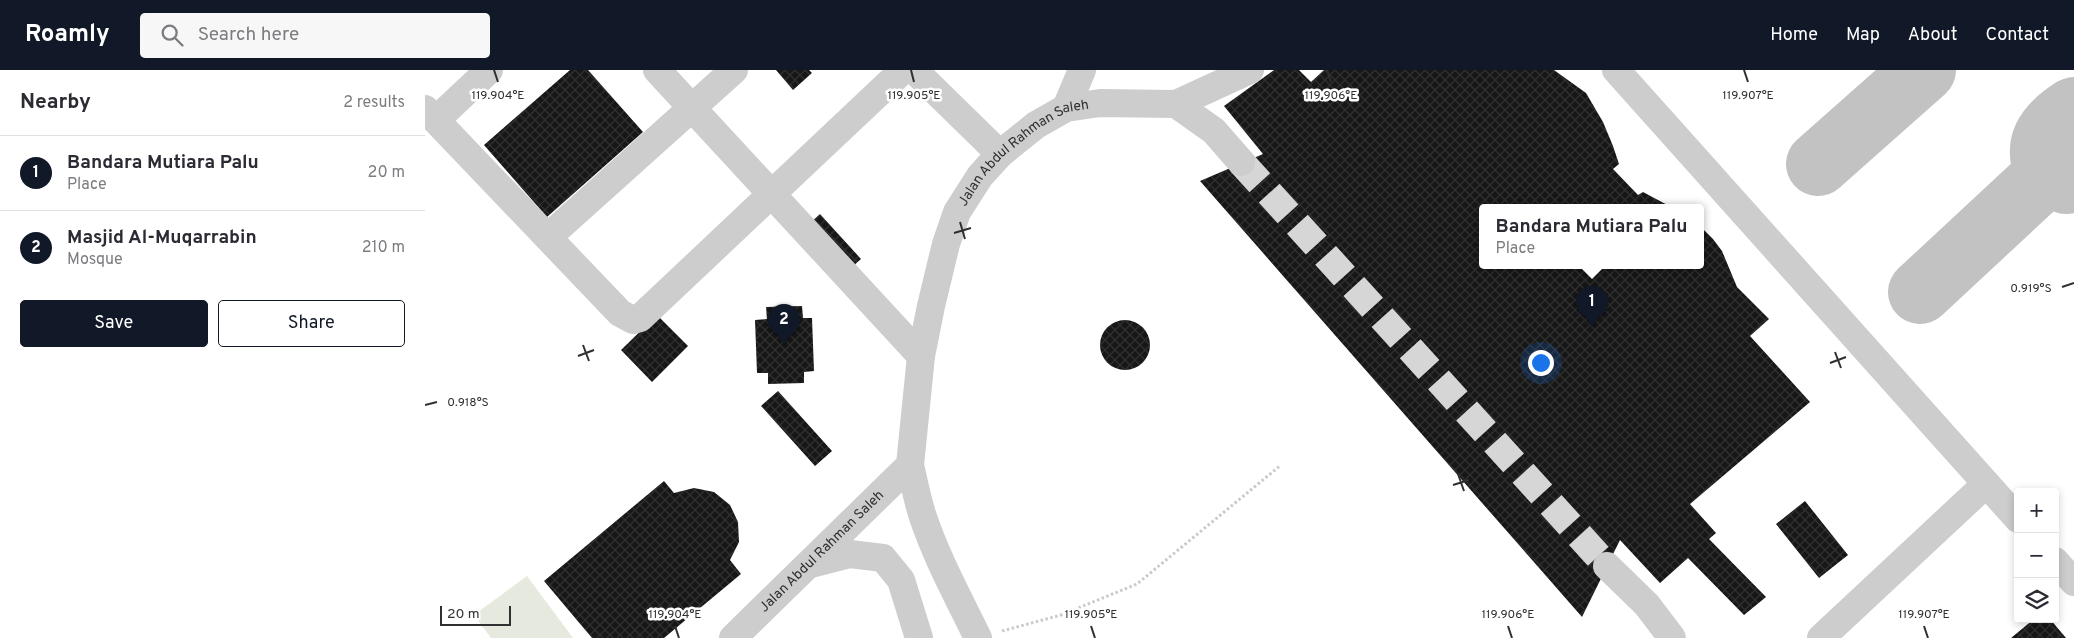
<!DOCTYPE html>
<html lang="en">
<head>
<meta charset="utf-8">
<style>
	:root { --surface:#fff; --page:#f7f7f7; --text:#2b2b33; --muted:#7c7c81; --line:#e1e1e2; --accent:#111827 }
	body { margin:0; font-family:Overpass,sans-serif; background:var(--page); color:var(--text) }
	.controls { position:absolute; right:15px; bottom:15px; display:grid; overflow:hidden; border-radius:5px; box-shadow:0 2px 8px #0003 }
	.controls button { width:45px; height:45px; display:grid; place-items:center; padding:0; border:0; border-bottom:1px solid var(--line); background:var(--surface); color:var(--text); font:25px sans-serif }
	.scale { position:absolute; left:15px; bottom:12px; width:71px; box-sizing:border-box; padding-left:5px; border:2px solid #303030; border-top:0; font-size:14px; line-height:18px; white-space:nowrap; color:#303030; -webkit-text-stroke:4px #fff; paint-order:stroke }
	.you { position:absolute; left:1115px; top:292px; width:18px; height:18px; margin:-12px; border:4px solid #fff; border-radius:50%; background:#1a73e8; box-shadow:0 0 0 8px #1a73e833 }
	.badge { display:grid; place-items:center; width:32px; height:32px; border-radius:50%; background:var(--accent); color:#fff; font-size:16px; font-weight:700 }
	.pin { position:absolute; translate:-50% -41px; filter:drop-shadow(0 1px 2px #0008) }
	.pin::after { content:''; position:absolute; top:26px; width:18px; height:15px; background:inherit; clip-path:polygon(0 0,100% 0,50% 100%) }
	.popup { position:absolute; left:1054px; top:134px; width:225px; height:65px; box-sizing:border-box; display:grid; place-content:center; border-radius:5px; background:var(--surface); filter:drop-shadow(0 1px 4px #0005); font-size:16px; white-space:nowrap; color:var(--muted) }
	.popup b { font-size:19px; color:var(--text) }
	.popup::after { content:''; position:absolute; left:50%; top:100%; margin-left:-10px; border:10px solid transparent; border-top-color:var(--surface) }
	.list { margin:0; padding:0; list-style:none }
	h2 { display:flex; justify-content:space-between; align-items:center; height:65px; margin:0; padding:0 20px; font-size:21px }
	h2 small { font-size:16px; font-weight:400; color:var(--muted) }
	.list li { display:grid; grid-template-columns:32px 1fr auto; gap:15px; align-items:center; box-sizing:border-box; height:75px; padding:0 20px; border-top:1px solid var(--line) }
	.list b { display:block; font-size:19px; white-space:nowrap }
	.list p { margin:0; font-size:16px; white-space:nowrap; color:var(--muted) }
	.list em { font-size:16px; font-style:normal; color:var(--muted) }
	.actions { display:flex; gap:10px; padding:15px 20px }
	.actions a { flex:1; padding:11px 0; border:1px solid var(--accent); border-radius:5px; text-align:center; font-size:18px; color:var(--accent) }
	.actions .main { background:var(--accent); color:#fff }
	.icon { flex:none; width:28px; height:28px; fill:none; stroke:currentColor; stroke-width:2; stroke-linecap:round; stroke-linejoin:round }
	.map { position:relative; flex:none; width:1649px; height:568px; overflow:hidden }
	header { display:flex; align-items:center; gap:30px; box-sizing:border-box; height:70px; padding:0 25px; background:var(--accent); color:#fff }
	header strong { font-size:24px }
	nav { display:flex; gap:28px; margin-inline-start:auto; font-size:18px }
	.search { width:350px; height:45px; background:var(--page); display:flex; align-items:center; gap:12px; box-sizing:border-box; padding:0 18px; border-radius:5px; color:var(--muted); font-size:19px }
	main { display:flex }
	aside { flex:1; background:var(--surface) }
	.map>svg:first-child { display:block }
	.park { fill:#e6e9dd }
	.lines { fill:none; stroke-linecap:round; stroke-linejoin:round }
	.taxiway { stroke:#c2c2c2; stroke-width:64 }
	.building { fill:url(#building-cross-hatch) }
	.minor-tunnel { stroke:#d6d6d6; stroke-width:28; stroke-dasharray:28 14; stroke-linecap:butt }
	.path { stroke:#cacaca; stroke-width:3; stroke-dasharray:2.5 2.5; stroke-linecap:butt }
	.minor { stroke:#cdcdcd; stroke-width:28 }
	.ticks { fill:none; stroke:#303030; stroke-width:2 }
	.labels { text-anchor:middle; dominant-baseline:central; stroke-width:5; stroke-linejoin:round; paint-order:stroke }
	.street-label { font-size:14px; fill:#303030; stroke:#fff }
	.ticks-label { font-size:12px; text-anchor:middle; fill:#303030; stroke:#fff; stroke-width:5; stroke-linejoin:round; paint-order:stroke }
</style>
</head>
<body>
<header>
<strong>Roamly</strong>
<div class="search"><svg class="icon" aria-label="search" viewBox="0 0 24 24"><circle cx="10" cy="10" r="6"/><path d="M15 15l6 6"/></svg>Search here</div>
<nav><a>Home</a><a>Map</a><a>About</a><a>Contact</a></nav>
</header>
<main>
<aside>
<h2>Nearby<small>2 results</small></h2>
<ul class="list">
<li><span class="badge">1</span><div><b>Bandara Mutiara Palu</b><p>Place</p></div><em>20 m</em></li>
<li><span class="badge">2</span><div><b>Masjid Al-Muqarrabin</b><p>Mosque</p></div><em>210 m</em></li>
</ul>
<div class="actions"><a class="main">Save</a><a>Share</a></div>
</aside>
<div class="map">
<svg width="1649" height="568" viewBox="0 0 1649 568">
	<defs>
		<pattern id="building-cross-hatch" width="8" height="8" patternUnits="userSpaceOnUse" patternTransform="scale(1.25)"><rect width="8" height="8" fill="#171717"/><path d="M0 0l8 8M0 8l8-8" fill="none" stroke="#303030"/></pattern>
	</defs>
	<rect width="100%" height="100%" fill="#fff"/>
	<path class="park" d="M102 506 148 568H66L49 545Z"/>
	<g class="lines">
		<path class="taxiway" d="M1393 94 1499 0
			M1622 104C1620 98 1617 91 1617 85 1615 64 1633 49 1649 39
			M1495 222 1622 104 1641 112 1649 111"/>
	</g>
	<path class="building" d="M145 0H163L218 62 122 147 59 75Z
		M351 0H384L387 3 368 20Z
		M849 0H874L886 12 899 0H1129L1161 23 1178 52 1188 76 1194 94 1188 99 1213 125 1218 122 1248 138H1058V196H1276V157L1288 169 1297 181 1312 217 1344 249 1325 266 1385 332 1265 434 1291 463 1284 469 1341 527 1319 545 1263 488 1235 513 1195 470 1157 547 775 111 838 84 799 36Z
		M395 144 436 189 426 198 384 154Z
		M377 236 378 248H387L389 301 379 302V313L343 314V303H332L330 250 342 249 341 237Z
		M232 245 263 276 227 312 196 280Z
		M675 275a25 25 0 1 1 50 0a25 25 0 1 1-50 0Z
		M353 321 407 381 390 396 336 336Z
		M239 411 249 423 269 418 289 422 305 435 313 452 314 472 305 490 316 504 239 568H167L119 511Z
		M1380 431 1423 485 1394 508 1351 454Z
		M1609 549H1625L1641 568H1586Z"/>
	<g class="lines">
		<path class="minor-tunnel" d="M816 92 1182 496"/>
		<path class="path" d="M577 561 636 545 712 514 856 395"/>
		<g class="minor">
			<path d="M232 0 496 286"/>
			<path d="M489 0 575 84"/>
			<path d="M1191 0 1593 449"/>
			<path d="M751 34 825 0"/>
			<path d="M641 38 657 0"/>
			<path d="M0 39 195 243 208 250 215 248 478 0"/>
			<path d="M11 50 64 0"/>
			<path d="M123 167 309 0"/>
			<path d="M485 395C489 412 492 428 497 444 511 487 533 527 553 568"/>
			<path d="M1630 491 1649 512"/>
			<path d="M386 494 425 484 458 488 476 510 494 568"/>
			<path d="M1182 496 1222 535 1247 568"/>
			<path id="s1" d="M308 568 485 395 496 286 506 236 521 174 532 142 555 106 575 84 611 55 641 38 675 33 751 34 789 61 816 92"/>
			<path d="M1396 568 1561 414"/>
		</g>
	</g>
	<path class="ticks" d="M69 0 73 12M486 0 489 12M902 0 906 12M1319 0 1323 12M535 152 540 169M529 163 546 158M1637 217 1649 213M158 275 164 291M1410 282 1416 298M153 286 169 280M1405 293 1421 287M0 335 12 332M1033 404 1039 421M1028 415 1044 410M250 556 254 568M666 556 670 568M1083 556 1087 568M1499 556 1503 568"/>
	<g class="labels">
		<g class="street-label">
			<text stroke="none"><textPath href="#s1" startOffset="598">Jalan Abdul Rahman Saleh</textPath></text>
			<text stroke="none"><textPath href="#s1" startOffset="124">Jalan Abdul Rahman Saleh</textPath></text>
		</g>
	</g>
	<g class="ticks-label">
		<text x="73" y="29">119.904°E</text>
		<text x="489" y="29">119.905°E</text>
		<text x="906" y="29">119.906°E</text>
		<text x="1323" y="29">119.907°E</text>
		<text x="1606" y="222">0.919°S</text>
		<text x="43" y="336">0.918°S</text>
		<text x="250" y="548">119.904°E</text>
		<text x="666" y="548">119.905°E</text>
		<text x="1083" y="548">119.906°E</text>
		<text x="1499" y="548">119.907°E</text>
	</g>
</svg>
<div class="controls">
<button>+</button>
<button>−</button>
<button><svg class="icon" aria-label="layers" viewBox="0 0 24 24"><path d="M12 4l9 5-9 5-9-5zM3 14l9 5 9-5"/></svg></button>
</div>
<div class="scale">20 m</div>
<div class="you"></div>
<div class="pin badge" style="left:1167px;top:257px">1</div>
<div class="popup"><b>Bandara Mutiara Palu</b>Place</div>
<div class="pin badge" style="left:359px;top:275px">2</div>
</div>
</main>
</body>
</html>
